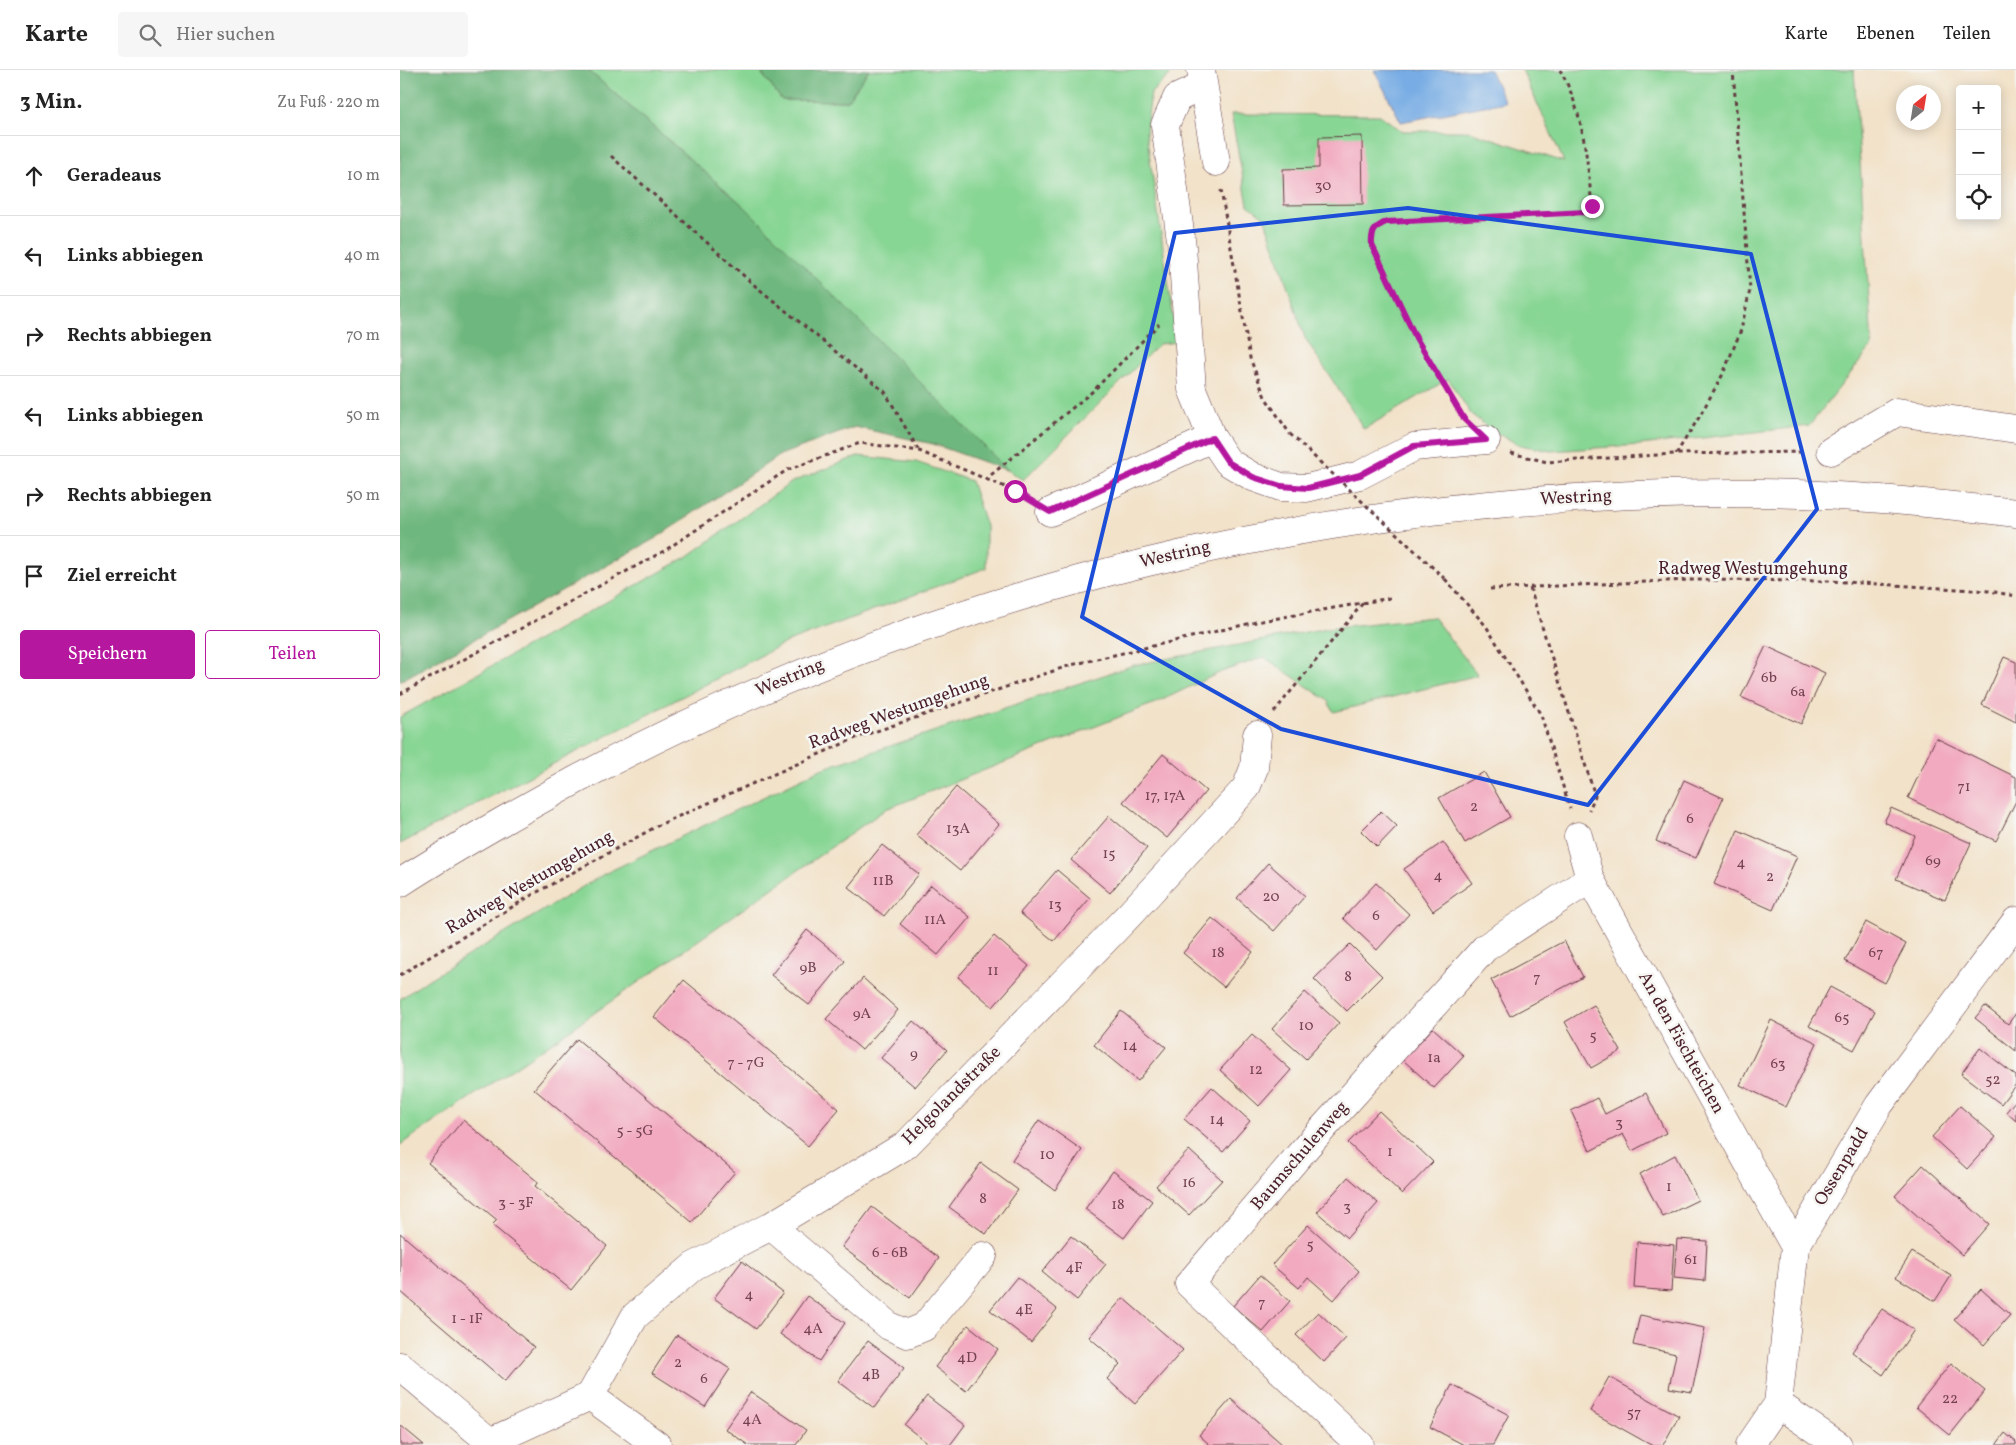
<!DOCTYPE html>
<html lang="de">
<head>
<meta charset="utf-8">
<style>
	:root { --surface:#fff; --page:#f6f6f6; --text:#222; --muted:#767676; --line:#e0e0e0; --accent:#b5179e }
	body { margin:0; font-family:Vollkorn,serif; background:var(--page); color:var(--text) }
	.controls { position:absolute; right:15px; top:15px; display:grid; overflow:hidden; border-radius:5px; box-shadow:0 2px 12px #0003 }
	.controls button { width:45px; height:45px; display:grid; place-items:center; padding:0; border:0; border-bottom:1px solid var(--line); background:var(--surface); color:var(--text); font:25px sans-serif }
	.compass { position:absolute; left:1496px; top:15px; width:45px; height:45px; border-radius:50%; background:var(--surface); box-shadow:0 2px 12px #0003; rotate:30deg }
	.stop { position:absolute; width:15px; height:15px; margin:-11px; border:4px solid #b5179e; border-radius:50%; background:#fff }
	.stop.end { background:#b5179e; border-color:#fff; box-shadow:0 1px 5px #0008 }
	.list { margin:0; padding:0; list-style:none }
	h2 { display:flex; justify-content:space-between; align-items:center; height:65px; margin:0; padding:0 20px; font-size:21px }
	h2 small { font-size:16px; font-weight:400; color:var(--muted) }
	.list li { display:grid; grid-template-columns:32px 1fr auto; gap:15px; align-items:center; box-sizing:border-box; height:80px; padding:0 20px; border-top:1px solid var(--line) }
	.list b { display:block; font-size:19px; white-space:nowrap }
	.list em { font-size:16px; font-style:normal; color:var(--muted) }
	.actions { display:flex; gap:10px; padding:15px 20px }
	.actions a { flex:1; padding:11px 0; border:1px solid var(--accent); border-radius:5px; text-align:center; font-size:18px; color:var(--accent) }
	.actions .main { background:var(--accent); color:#fff }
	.icon { flex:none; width:28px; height:28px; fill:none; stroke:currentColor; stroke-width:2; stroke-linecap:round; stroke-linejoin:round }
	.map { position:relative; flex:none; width:1616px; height:1375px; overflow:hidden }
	header { display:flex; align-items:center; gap:30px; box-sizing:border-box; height:70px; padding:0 25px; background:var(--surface); border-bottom:1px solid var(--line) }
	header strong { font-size:24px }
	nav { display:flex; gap:28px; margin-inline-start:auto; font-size:18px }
	.search { width:350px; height:45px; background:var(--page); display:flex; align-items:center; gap:12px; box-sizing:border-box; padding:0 18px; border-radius:5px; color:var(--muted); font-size:19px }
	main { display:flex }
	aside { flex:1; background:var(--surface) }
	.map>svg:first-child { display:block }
	.green { fill:#88d694; stroke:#697a60 }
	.forest { fill:#6eb77e; stroke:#5c6b54 }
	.water { fill:#77ace4; stroke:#606688 }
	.building { fill:#f2aac0 }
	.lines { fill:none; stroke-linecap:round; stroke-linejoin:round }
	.minor-casing { stroke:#633c43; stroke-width:29 }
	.major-casing { stroke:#633c43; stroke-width:29 }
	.path { stroke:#633c43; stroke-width:3; stroke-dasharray:4 4; stroke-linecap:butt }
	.minor { stroke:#fff; stroke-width:28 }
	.major { stroke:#fff; stroke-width:28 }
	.path-bridge { stroke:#633c43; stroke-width:3; stroke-dasharray:4 4; stroke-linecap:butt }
	.route { stroke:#b5179e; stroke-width:6 }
	.marked { fill:none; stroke:#1d4ed8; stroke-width:4; stroke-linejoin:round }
	.labels { text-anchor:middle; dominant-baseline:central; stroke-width:5; stroke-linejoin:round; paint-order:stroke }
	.number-label { font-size:15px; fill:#744250 }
	.street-label { font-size:18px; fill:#4a1f2b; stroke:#f6f6f2 }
</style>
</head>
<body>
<header>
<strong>Karte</strong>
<div class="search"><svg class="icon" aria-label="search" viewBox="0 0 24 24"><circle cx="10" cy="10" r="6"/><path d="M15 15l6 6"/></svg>Hier suchen</div>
<nav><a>Karte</a><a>Ebenen</a><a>Teilen</a></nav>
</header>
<main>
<aside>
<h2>3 Min.<small>Zu Fuß · 220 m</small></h2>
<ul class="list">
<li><svg class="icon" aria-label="ahead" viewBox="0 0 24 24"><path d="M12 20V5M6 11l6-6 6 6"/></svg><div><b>Geradeaus</b></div><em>10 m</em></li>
<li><svg class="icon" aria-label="left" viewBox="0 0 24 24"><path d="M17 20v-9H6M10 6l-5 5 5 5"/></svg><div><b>Links abbiegen</b></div><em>40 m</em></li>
<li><svg class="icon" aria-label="right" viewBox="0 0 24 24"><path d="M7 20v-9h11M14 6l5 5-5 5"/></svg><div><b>Rechts abbiegen</b></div><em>70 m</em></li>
<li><svg class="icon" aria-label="left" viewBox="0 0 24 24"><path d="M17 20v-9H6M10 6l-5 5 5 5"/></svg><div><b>Links abbiegen</b></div><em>50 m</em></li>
<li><svg class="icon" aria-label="right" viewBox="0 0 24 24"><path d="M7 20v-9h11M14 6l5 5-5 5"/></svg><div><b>Rechts abbiegen</b></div><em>50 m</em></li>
<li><svg class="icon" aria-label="arrive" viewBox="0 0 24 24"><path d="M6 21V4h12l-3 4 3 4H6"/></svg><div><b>Ziel erreicht</b></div></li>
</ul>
<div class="actions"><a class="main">Speichern</a><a>Teilen</a></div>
</aside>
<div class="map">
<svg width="1616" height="1375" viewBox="0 0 1616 1375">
	<rect width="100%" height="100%" fill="#f6f6f2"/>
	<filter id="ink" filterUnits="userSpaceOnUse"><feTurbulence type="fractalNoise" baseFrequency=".02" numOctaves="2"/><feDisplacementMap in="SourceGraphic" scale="10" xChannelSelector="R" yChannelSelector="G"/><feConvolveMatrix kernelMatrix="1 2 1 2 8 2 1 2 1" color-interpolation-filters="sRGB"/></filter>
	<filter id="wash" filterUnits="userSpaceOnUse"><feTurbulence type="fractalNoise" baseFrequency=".0096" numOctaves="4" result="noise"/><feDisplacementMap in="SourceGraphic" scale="20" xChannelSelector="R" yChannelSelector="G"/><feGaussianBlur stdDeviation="1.12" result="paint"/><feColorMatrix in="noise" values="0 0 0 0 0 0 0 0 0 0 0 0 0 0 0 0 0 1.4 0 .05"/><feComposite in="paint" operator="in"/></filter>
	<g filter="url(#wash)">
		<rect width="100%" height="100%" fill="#f2e2c9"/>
		<path class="green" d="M188 0H359L382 30 447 31 469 0H775L751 23 746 62 777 272 759 274 623 410 609 401 346 138Z
			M1122 0H1454L1472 276 1409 356 1240 375 1151 381 1120 375 1094 362 1071 344 1048 309 964 359 905 268 864 147 848 135 831 44 980 45 1002 61H1069L1164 92Z
			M458 386 516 392 571 411 586 456V498L385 573 0 774V647L287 487 392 412Z
			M1033 547 1078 605 934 642 927 630 864 587 821 602 760 631 486 739 160 967 0 1075V929L29 909 204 804 421 699 734 595 927 558Z"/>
		<path class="forest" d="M0 0H188L346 138 609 401 533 374 455 357 380 385 256 468 0 611Z
			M359 0H469L447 31 382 30Z"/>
		<path class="water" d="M974 0H1090L1105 32 1001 52Z"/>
		<g id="blocks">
			<path class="building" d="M962 66 963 134 884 135 883 99 919 98V67Z
				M1366 576 1425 603 1401 654 1341 627Z
				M1604 587 1616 592V652L1582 635Z
				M1536 668 1616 707V731L1596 771 1508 728Z
				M763 684 806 721 767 768 723 732Z
				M1084 702 1110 747 1065 773 1039 728Z
				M1284 710 1323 728 1296 788 1256 771Z
				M556 717 599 754 560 801 516 765Z
				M1491 738 1571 773 1545 830 1496 809 1515 766 1484 752Z
				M981 741 997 756 977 777 961 761Z
				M709 746 747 778 710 823 671 790Z
				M1338 760 1397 786 1373 840 1314 814Z
				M1043 772 1072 813 1033 841 1004 799Z
				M482 775 519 804 484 846 448 817Z
				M868 793 905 826 874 861 837 828Z
				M657 800 690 828 654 871 620 843Z
				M976 813 1009 844 977 880 943 848Z
				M531 815 570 847 538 885 500 854Z
				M812 848 853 882 824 917 783 883Z
				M1466 852 1506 874 1485 913 1445 891Z
				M407 860 445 891 409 935 371 905Z
				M594 866 629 896 593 937 558 907Z
				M1164 871 1183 907 1110 946 1091 910Z
				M950 874 982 906 947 941 914 909Z
				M463 908 498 940 462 980 426 949Z
				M284 910 439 1039 408 1076 254 947Z
				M1430 917 1475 941 1454 980 1409 956Z
				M905 922 939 953 906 989 872 959Z
				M1194 935 1221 981 1191 998 1165 952Z
				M1585 936 1608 954 1616 943V981L1575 948Z
				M721 941 766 977 738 1011 694 975Z
				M1371 950 1417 973 1386 1037 1340 1015Z
				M513 951 547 980 515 1017 481 988Z
				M1033 958 1064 986 1034 1018 1003 990Z
				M852 965 891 1000 859 1036 820 1000Z
				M177 969 335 1102 292 1152 134 1019Z
				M1580 978 1616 1006V1014L1601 1034 1561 1004Z
				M812 1017 850 1051 823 1082 784 1049Z
				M1246 1023 1266 1063 1232 1081 1223 1064 1190 1081 1171 1041 1197 1028 1205 1044Z
				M1616 1030V1051L1606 1042Z
				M1560 1036 1596 1067 1567 1099 1532 1067Z
				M979 1041 1033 1092 1002 1124 948 1073Z
				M63 1050 138 1112 135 1116 207 1176 171 1220 92 1155 97 1150 28 1093Z
				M639 1050 682 1080 655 1120 612 1090Z
				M789 1080 822 1110 789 1145 756 1116Z
				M1275 1085 1298 1130 1263 1147 1240 1104Z
				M581 1093 618 1120 586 1164 549 1137Z
				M1523 1095 1589 1154 1562 1185 1495 1126Z
				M713 1101 752 1131 724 1168 685 1139Z
				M948 1107 978 1133 947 1168 917 1142Z
				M472 1137 539 1188 510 1228 442 1177Z
				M908 1155 959 1201 934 1230 908 1207 899 1218 872 1195Z
				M0 1163 134 1277 105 1311 0 1221Z
				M671 1166 706 1194 677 1230 642 1202Z
				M1277 1169 1307 1171 1305 1211 1274 1208Z
				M1237 1172 1274 1175 1271 1221 1234 1218Z
				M1512 1182 1551 1206 1535 1231 1496 1207Z
				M342 1191 383 1223 356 1259 314 1228Z
				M860 1205 890 1231 863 1262 833 1236Z
				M617 1207 657 1239 631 1272 590 1240Z
				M1581 1219 1610 1245 1584 1275 1554 1249Z
				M407 1226 445 1253 419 1291 380 1264Z
				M723 1228 783 1280 735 1334 707 1309 720 1294 689 1267Z
				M1482 1239 1514 1260 1483 1305 1452 1282Z
				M918 1242 946 1268 924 1292 896 1265Z
				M1240 1245 1305 1258 1292 1322 1269 1318 1276 1284 1233 1275Z
				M568 1255 598 1279 566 1321 535 1297Z
				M277 1265 330 1299 305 1337 252 1303Z
				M468 1271 504 1298 474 1338 438 1311Z
				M1551 1293 1585 1321 1550 1365 1516 1337Z
				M1209 1307 1279 1346 1263 1375H1251L1190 1341Z
				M1052 1315 1109 1345 1093 1375H1064L1030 1357Z
				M351 1322 406 1360 396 1375H348L325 1359Z
				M527 1326 565 1355 550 1375H530L504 1355Z
				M831 1329 883 1375H810L799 1365Z
				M0 1355 24 1375H0Z
				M1605 1363 1616 1372V1375H1596Z"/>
		</g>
	</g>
	<g filter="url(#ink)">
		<use href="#blocks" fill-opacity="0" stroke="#633c43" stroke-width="1"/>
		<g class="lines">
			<g class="minor-casing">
				<path id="minor" d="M801 0 816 92
					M803 16 777 28 765 55 782 177 792 319 812 368 828 392 853 407 881 417 907 418 960 405 1014 377 1086 370
					M1431 381 1497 342 1616 359
					M650 442 812 368
					M1178 766 1190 809 1395 1177
					M371 1156 489 1256 507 1264 524 1257 583 1186
					M0 1296 90 1372
					M190 1326 235 1246 294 1196 371 1156 506 1075 729 845 846 718 854 698 857 665
					M1378 1334 1438 1375
					M87 1375 90 1372 190 1326 257 1375
					M960 1375 789 1214 908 1075 1085 878 1190 809
					M1350 1375 1378 1334 1395 1177 1479 1035 1616 851"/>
			</g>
			<g class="major-casing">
				<path id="major" d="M0 813C57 776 116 743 176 710 540 514 948 419 1362 423 1447 424 1532 433 1616 443"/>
			</g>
			<path class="path" d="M211 86 353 214 485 322 519 381
				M821 120 850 288 865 327 890 364
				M1061 345 1016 268 972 175C971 163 974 157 986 152L1186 142 1192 136C1187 89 1184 42 1160 0
				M1111 383 1147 392 1275 384 1403 382
				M1276 384 1298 349 1323 304 1341 260 1350 220 1333 0
				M586 409 615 421 626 428
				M1045 509 1086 556 1141 645 1170 739
				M1130 518 1195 726 1189 740
				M1090 519 1289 510 1430 511 1589 521 1616 526
				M0 624 264 481 387 400 460 373 519 381 586 409 693 321 759 254
				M874 642 963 533
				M0 905 132 825 261 754 456 668 671 595 856 552 990 528"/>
			<use href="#minor" class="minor"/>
			<use href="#major" class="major"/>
			<path class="path-bridge" d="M890 364 1045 509"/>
		</g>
	</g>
	<g class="lines" filter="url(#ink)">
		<path class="route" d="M615 421 650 442 812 368 828 392 853 407 881 416 908 418 960 405 1014 376 1086 370 1064 349 1016 268 972 175C971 163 974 157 986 152L1186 142 1192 136"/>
	</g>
	<path class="marked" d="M1008 138 1351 184 1417 439 1188 735 881 659 682 547 775 163Z"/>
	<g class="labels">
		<g class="number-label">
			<text x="923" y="116">30</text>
			<text x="1369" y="608">6b</text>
			<text x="1398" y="622">6a</text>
			<text x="1564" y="717">71</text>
			<text x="765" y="726">17, 17A</text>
			<text x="1074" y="737">2</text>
			<text x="1290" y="749">6</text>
			<text x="558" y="759">13A</text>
			<text x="709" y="784">15</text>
			<text x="1533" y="791">69</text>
			<text x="1341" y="793">4</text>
			<text x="1038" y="806">4</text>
			<text x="1370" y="807">2</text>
			<text x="483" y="811">11B</text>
			<text x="871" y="827">20</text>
			<text x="655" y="835">13</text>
			<text x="976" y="846">6</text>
			<text x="535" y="850">11A</text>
			<text x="818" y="883">18</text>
			<text x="1476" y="883">67</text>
			<text x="408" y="898">9B</text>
			<text x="593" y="901">11</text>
			<text x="948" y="907">8</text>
			<text x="1137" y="908">7</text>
			<text x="462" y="944">9A</text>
			<text x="1442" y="948">65</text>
			<text x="906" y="956">10</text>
			<text x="1193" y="966">5</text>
			<text x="730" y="976">14</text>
			<text x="514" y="984">9</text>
			<text x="1034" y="988">1a</text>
			<text x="346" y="993">7 - 7G</text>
			<text x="1378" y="994">63</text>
			<text x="856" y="1000">12</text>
			<text x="1593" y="1010">52</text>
			<text x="817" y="1050">14</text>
			<text x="1219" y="1053">3</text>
			<text x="235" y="1061">5 - 5G</text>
			<text x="990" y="1082">1</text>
			<text x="647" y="1085">10</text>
			<text x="789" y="1113">16</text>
			<text x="1269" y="1117">1</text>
			<text x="583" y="1129">8</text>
			<text x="116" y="1133">3 - 3F</text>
			<text x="718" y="1135">18</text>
			<text x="947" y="1137">3</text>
			<text x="910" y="1175">5</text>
			<text x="490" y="1183">6 - 6B</text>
			<text x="1291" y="1190">61</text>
			<text x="674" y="1198">4F</text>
			<text x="349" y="1225">4</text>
			<text x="862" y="1233">7</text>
			<text x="624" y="1240">4E</text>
			<text x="67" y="1249">1 - 1F</text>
			<text x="413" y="1259">4A</text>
			<text x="567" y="1288">4D</text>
			<text x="278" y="1293">2</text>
			<text x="471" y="1305">4B</text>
			<text x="304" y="1309">6</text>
			<text x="1550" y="1329">22</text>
			<text x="1234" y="1343">57</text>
			<text x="352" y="1350">4A</text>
		</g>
		<g class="street-label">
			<text transform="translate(1176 428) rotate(-3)">Westring</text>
			<text transform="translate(775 485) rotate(-13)">Westring</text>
			<text x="1353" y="499">Radweg Westumgehung</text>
			<text transform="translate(390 608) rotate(-23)">Westring</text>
			<text transform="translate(499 642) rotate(-20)">Radweg Westumgehung</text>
			<text transform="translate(130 813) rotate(-30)">Radweg Westumgehung</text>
			<text transform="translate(1281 973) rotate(61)">An den Fischteichen</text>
			<text transform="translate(552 1026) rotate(-45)">Helgolandstraße</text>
			<text transform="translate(900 1086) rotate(-49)">Baumschulenweg</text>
			<text transform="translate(1442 1097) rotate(-59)">Ossenpadd</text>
		</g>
	</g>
</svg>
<div class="controls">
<button>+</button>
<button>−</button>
<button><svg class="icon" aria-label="locate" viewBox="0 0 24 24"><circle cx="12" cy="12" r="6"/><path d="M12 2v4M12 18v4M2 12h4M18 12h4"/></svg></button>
</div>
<svg class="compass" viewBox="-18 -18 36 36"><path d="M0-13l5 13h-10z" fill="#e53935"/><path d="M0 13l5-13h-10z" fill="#767676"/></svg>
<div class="stop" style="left:615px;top:421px"></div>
<div class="stop end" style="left:1192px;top:136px"></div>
</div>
</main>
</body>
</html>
